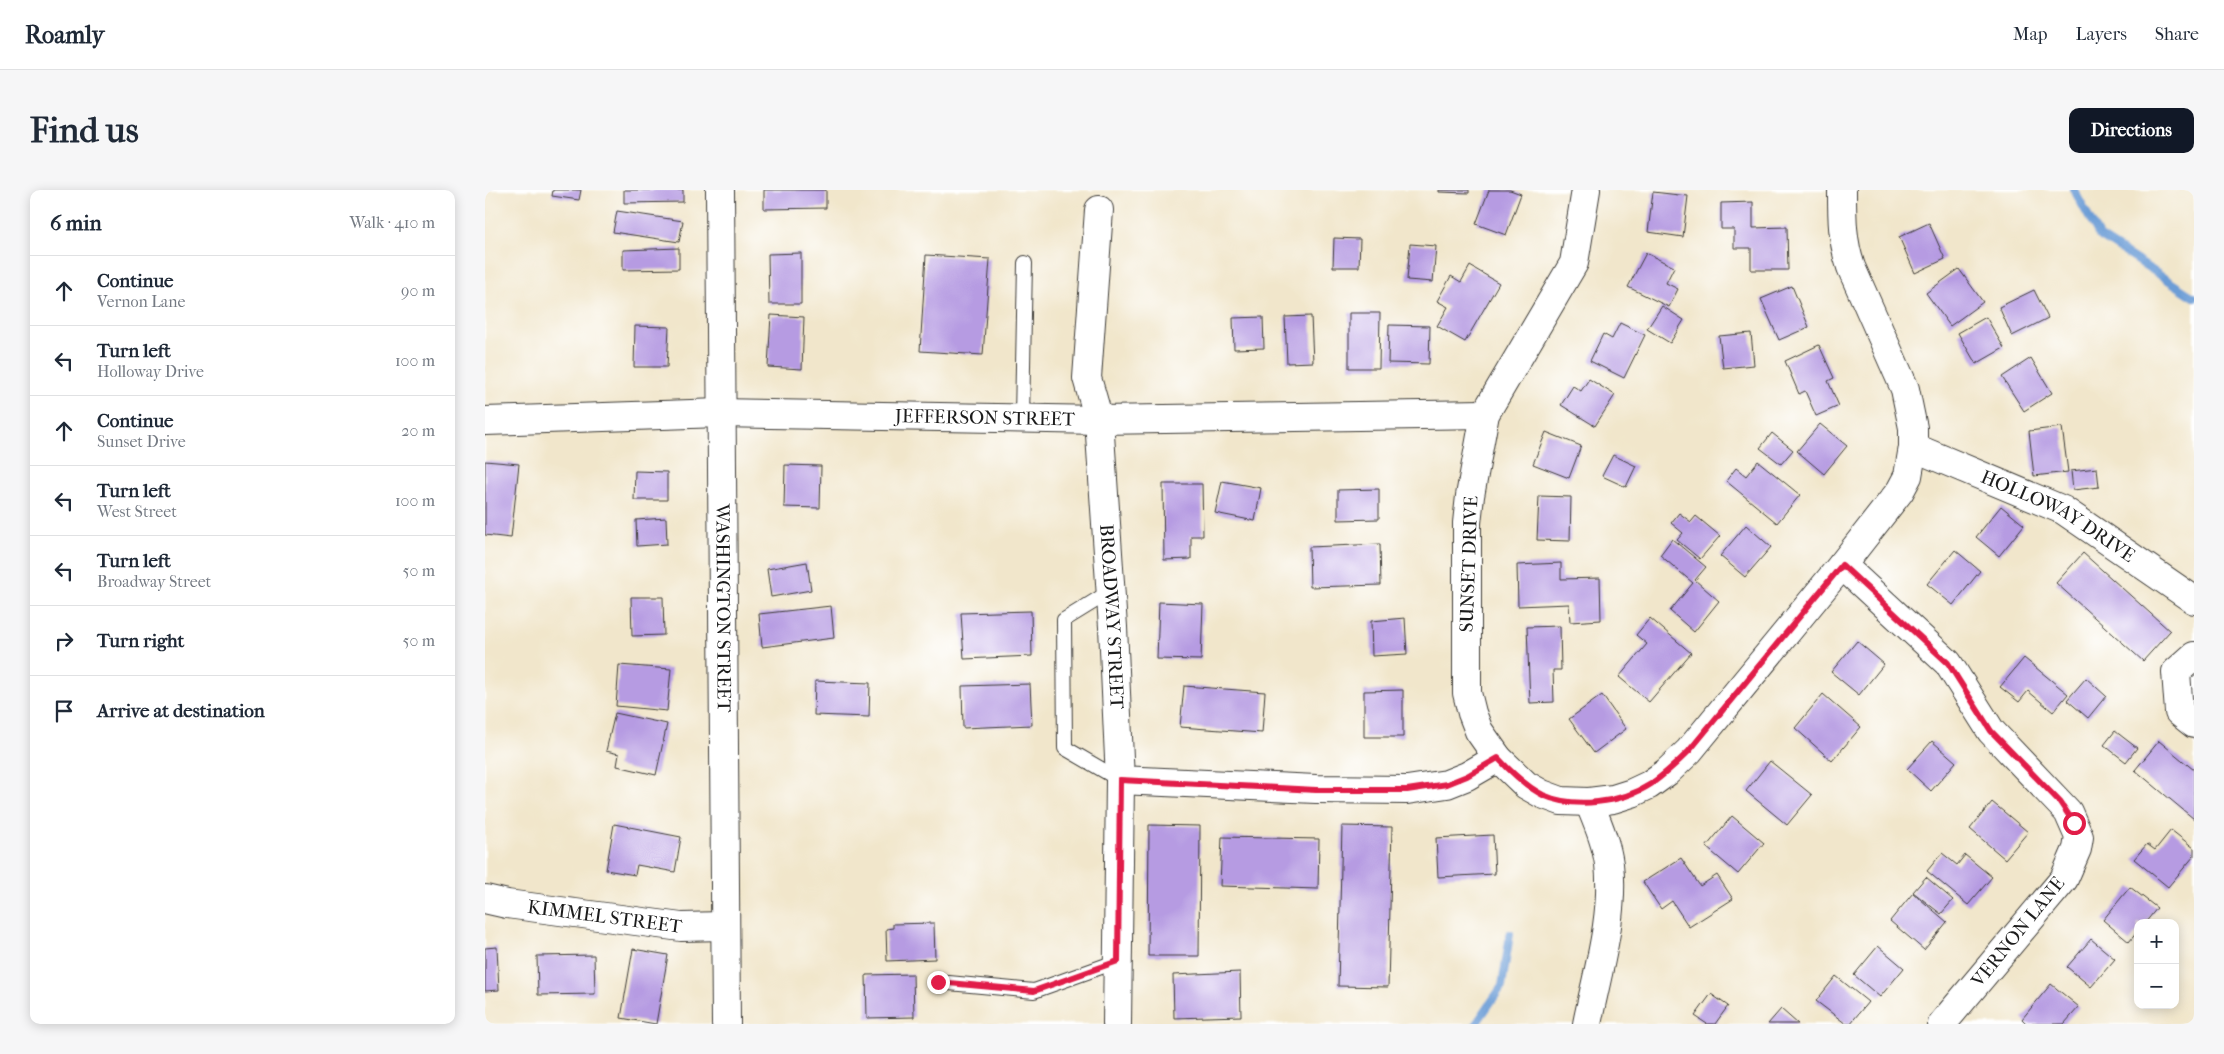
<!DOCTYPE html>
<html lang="en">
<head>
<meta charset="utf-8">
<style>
	:root { --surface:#fff; --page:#f6f6f7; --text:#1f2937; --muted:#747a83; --line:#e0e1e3; --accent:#111827 }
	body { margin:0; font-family:"IM FELL French Canon",serif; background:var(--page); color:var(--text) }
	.controls { position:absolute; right:15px; bottom:15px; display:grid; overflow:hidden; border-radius:10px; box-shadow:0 2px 12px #0003 }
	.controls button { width:45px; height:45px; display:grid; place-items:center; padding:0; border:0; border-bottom:1px solid var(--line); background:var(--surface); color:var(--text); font:25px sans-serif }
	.stop { position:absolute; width:15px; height:15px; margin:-11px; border:4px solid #e11d48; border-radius:50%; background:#fff }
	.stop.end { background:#e11d48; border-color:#fff; box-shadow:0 1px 5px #0008 }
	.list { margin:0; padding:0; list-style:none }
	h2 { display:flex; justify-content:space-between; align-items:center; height:65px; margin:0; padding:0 20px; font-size:21px }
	h2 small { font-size:16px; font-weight:400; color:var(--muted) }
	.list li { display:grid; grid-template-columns:32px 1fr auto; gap:15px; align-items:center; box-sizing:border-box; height:70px; padding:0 20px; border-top:1px solid var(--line) }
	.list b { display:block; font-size:19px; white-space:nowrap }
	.list p { margin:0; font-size:16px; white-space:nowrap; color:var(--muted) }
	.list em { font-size:16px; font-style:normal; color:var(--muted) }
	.icon { flex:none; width:28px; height:28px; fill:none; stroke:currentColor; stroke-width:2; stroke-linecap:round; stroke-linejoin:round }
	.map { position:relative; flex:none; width:1709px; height:834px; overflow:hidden; border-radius:10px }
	header { display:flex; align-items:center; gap:30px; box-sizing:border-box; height:70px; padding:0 25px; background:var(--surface); border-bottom:1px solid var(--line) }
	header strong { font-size:24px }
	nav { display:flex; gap:28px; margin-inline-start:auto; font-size:18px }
	.intro { display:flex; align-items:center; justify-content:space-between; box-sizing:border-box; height:120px; padding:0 30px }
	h1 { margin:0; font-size:35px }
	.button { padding:12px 22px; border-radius:10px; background:var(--accent); color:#fff; font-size:18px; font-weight:700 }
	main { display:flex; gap:30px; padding:0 30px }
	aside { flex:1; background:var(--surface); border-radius:10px; box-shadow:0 2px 12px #0003 }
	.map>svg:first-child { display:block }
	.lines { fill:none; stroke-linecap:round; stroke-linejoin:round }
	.stream { stroke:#6c9dd6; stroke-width:8 }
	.building { fill:#b69be2 }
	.lane-casing { stroke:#3c3a36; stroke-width:16 }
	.street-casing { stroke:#3c3a36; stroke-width:30 }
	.lane { stroke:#fff; stroke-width:14 }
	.street { stroke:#fff; stroke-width:28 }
	.route { stroke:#e11d48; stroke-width:6 }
	.labels { text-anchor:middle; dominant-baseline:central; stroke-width:4; stroke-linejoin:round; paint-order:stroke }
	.street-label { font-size:19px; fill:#1c1c1c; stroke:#fff }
</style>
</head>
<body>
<header>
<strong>Roamly</strong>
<nav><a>Map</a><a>Layers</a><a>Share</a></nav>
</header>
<div class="intro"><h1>Find us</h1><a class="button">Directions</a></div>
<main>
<aside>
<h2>6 min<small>Walk · 410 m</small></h2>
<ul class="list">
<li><svg class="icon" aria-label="ahead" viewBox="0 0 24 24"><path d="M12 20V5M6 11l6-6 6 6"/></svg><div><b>Continue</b><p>Vernon Lane</p></div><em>90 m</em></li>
<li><svg class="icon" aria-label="left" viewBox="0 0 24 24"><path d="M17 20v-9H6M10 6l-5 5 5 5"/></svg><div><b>Turn left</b><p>Holloway Drive</p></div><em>100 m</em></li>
<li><svg class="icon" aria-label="ahead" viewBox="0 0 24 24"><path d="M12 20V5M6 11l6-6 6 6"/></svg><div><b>Continue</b><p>Sunset Drive</p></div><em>20 m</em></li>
<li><svg class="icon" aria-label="left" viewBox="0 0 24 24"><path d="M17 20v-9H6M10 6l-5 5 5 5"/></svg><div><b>Turn left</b><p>West Street</p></div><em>100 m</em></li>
<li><svg class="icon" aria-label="left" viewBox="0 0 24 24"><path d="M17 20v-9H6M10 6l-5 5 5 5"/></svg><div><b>Turn left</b><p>Broadway Street</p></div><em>50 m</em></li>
<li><svg class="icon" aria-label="right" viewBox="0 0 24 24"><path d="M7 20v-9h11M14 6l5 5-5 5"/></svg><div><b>Turn right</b></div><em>50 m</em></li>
<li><svg class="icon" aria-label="arrive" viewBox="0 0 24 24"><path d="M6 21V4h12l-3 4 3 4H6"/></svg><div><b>Arrive at destination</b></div></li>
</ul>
</aside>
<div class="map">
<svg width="1709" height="834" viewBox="0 0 1709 834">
	<rect width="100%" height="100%" fill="#fff"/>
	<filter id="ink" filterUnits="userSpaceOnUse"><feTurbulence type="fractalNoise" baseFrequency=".02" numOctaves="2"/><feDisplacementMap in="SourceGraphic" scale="10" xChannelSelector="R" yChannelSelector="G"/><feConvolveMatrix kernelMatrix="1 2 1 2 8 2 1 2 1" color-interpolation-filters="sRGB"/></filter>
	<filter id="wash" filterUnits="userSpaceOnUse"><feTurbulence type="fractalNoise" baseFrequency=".0096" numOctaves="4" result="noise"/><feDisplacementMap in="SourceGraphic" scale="20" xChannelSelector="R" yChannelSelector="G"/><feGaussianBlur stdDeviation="1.12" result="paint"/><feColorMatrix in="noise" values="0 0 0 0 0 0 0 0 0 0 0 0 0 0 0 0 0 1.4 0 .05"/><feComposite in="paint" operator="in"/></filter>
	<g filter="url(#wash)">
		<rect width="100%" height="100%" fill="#f1e6cb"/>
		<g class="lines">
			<path class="stream" d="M1589 0 1614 46 1709 107
				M991 834 1017 796 1025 744"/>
		</g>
		<g id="blocks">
			<path class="building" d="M68 0H96L94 10 67 6Z
				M139 0H198V12L139 13Z
				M279 0H341V18L279 19Z
				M954 0H984V3L954 2Z
				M1004 0H1025L1036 4 1021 45 991 34Z
				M1168 2 1203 6 1198 47 1163 42Z
				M1268 12V38L1302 37 1303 80H1266V58H1249V39H1236V13Z
				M132 21 198 31 194 52 128 42Z
				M1444 33 1460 69 1430 83 1414 47Z
				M849 48 875 49 874 77H848Z
				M925 54 951 56 948 92 922 90Z
				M194 58V79L138 80V60Z
				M316 63V114H284L283 64Z
				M1161 63 1189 77 1181 93 1193 99 1184 117 1143 97Z
				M441 65 505 69 498 165 435 161Z
				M985 76 1014 93 980 152 952 136 963 117 952 111 966 86 976 92Z
				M1474 79 1498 112 1465 136 1441 103Z
				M1307 96 1324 137 1294 150 1276 109Z
				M1549 100 1563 128 1527 146 1514 117Z
				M1177 116 1199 130 1185 153 1162 139Z
				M864 123H895L894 178H864Z
				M286 125 319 127 317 179 283 177Z
				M826 126 828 172 802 173 800 127Z
				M778 127 779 158 749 159 748 128Z
				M1501 127 1519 158 1491 174 1473 143Z
				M1135 133 1160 145 1139 188 1105 171 1118 144 1127 149Z
				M904 135 945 136 944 174 903 173Z
				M150 136 184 137 182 177H149Z
				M1266 143 1269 175 1238 178 1234 146Z
				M1334 155 1349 188 1343 191 1354 216 1331 226 1320 201 1314 204 1300 171Z
				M1546 168 1567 203 1539 221 1517 187Z
				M1104 189 1130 205 1110 236 1076 215 1088 196 1096 201Z
				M1335 234 1362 256 1339 284 1312 261Z
				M1577 237 1583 282 1549 286 1544 241Z
				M1061 242 1096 256 1084 288 1048 274Z
				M1287 243 1308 260 1296 274 1275 258Z
				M1128 265 1151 276 1141 297 1117 286Z
				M0 271 34 274 26 348 0 345Z
				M1273 271 1315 305 1292 333 1241 291 1251 278 1261 286Z
				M300 275 336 276 335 318 299 317Z
				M1612 278 1614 297 1588 300 1586 281Z
				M150 281 182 282V310H149Z
				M737 291 776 298 770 331 730 323Z
				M678 294H717L718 346H706V369L679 370Z
				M894 299V329L853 330V300Z
				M1054 306 1086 307 1085 351 1052 350Z
				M1516 316 1539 335 1514 366 1491 347Z
				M1194 323 1206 332 1211 326 1235 346 1215 369 1192 350 1198 343 1186 333Z
				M181 328 182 354 152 356 151 330Z
				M1261 335 1286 357 1260 387 1235 366Z
				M1187 349 1221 377 1210 390 1234 411 1209 442 1185 421 1208 393 1175 365Z
				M895 354 896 395 825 397 824 357Z
				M1470 360 1495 381 1468 415 1442 394Z
				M1598 363 1685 441 1658 471 1571 393Z
				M322 372 326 400 286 407 282 379Z
				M1076 373V389L1115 388 1116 430 1085 432 1084 414 1033 416 1032 375Z
				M146 407H178L179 445 147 446Z
				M674 412 718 414 716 470 672 469Z
				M346 416 349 448 277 457 274 424Z
				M546 421 547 466 479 469 476 423Z
				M920 428 922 464 887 466 886 431Z
				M1165 428 1206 463 1164 512 1134 487 1162 454 1151 445Z
				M1075 436 1076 480H1068L1069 512 1045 513 1042 437Z
				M1372 451 1399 474 1374 505 1346 482Z
				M1539 468 1583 504 1568 522 1543 501 1534 512 1515 497Z
				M134 475 186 479 182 521 131 516Z
				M1601 488 1621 506 1603 528 1582 510Z
				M330 491 385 493 384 527 329 525Z
				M545 494 547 535 478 538 477 496Z
				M699 496 780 502 777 543 695 537Z
				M918 500V547H879V501Z
				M1338 504 1376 537 1347 571 1310 538Z
				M1117 505 1141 539 1109 563 1084 529Z
				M130 523 182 534 171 585 132 576 134 564 121 561Z
				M1630 541 1652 558 1641 572 1619 555Z
				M1447 551 1471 572 1446 601 1422 579Z
				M1674 551 1709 580V629L1650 580Z
				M1285 571 1327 605 1302 635 1261 601Z
				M1507 612 1543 642 1520 669 1485 639Z
				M1247 626 1279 653 1253 684 1221 657Z
				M129 634 196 647 190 682 152 675 150 685 121 680Z
				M664 635 715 636 714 766H663Z
				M857 636 907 637 903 797 853 796Z
				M1686 640 1709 658V666L1683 697 1649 669 1662 654 1670 660Z
				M1008 645 1010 684 953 687 951 648Z
				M737 647 834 649 833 699 735 696Z
				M1457 663 1472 675 1480 665 1507 687 1483 715 1442 681Z
				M1196 668 1215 696 1232 685 1248 709 1204 737 1187 711 1176 719 1158 692Z
				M1441 687 1468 710 1456 724 1428 702Z
				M1645 697 1672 718 1660 733H1653V741L1644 752 1618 730Z
				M1428 703 1462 732 1439 760 1405 731Z
				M449 733 450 769 402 771 401 739 408 738V734Z
				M1606 749 1630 769 1606 797 1582 777Z
				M1393 756 1419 778 1395 807 1369 785Z
				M12 757 14 800 0 801V758Z
				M148 759 183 765 171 834 136 828Z
				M109 765 110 804 53 805 52 766Z
				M755 782 756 826 689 828 688 785Z
				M428 784 429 827 382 828 381 785Z
				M1351 786 1383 812 1365 834H1361L1331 811Z
				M1566 794 1594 817 1579 834H1542L1537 829Z
				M1226 804 1243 816 1230 834H1222L1210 826Z
				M1296 819 1313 834H1283Z"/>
		</g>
	</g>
	<g filter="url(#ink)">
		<use href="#blocks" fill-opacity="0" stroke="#3c3a36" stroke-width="1"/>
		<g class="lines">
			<g class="lane-casing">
				<path id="lane" d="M537 228 540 73
					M626 401 579 430 580 558 635 590
					M453 792 549 801 633 771"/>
			</g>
			<g class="street-casing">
				<g id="street">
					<path id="s1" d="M235 0 241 834"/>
					<path d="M1101 0 1089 73 1000 224 985 306 982 333V503L987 523 994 541 1013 568 1041 595 1057 604 1076 611 1104 612 1128 609 1147 603 1164 595 1182 582 1204 561 1357 375 1415 301 1423 286 1428 257V238L1420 199 1366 77C1357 51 1357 27 1357 0"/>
					<path id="s2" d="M614 20 602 188 614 230 628 437 635 590 632 834"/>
					<path id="s3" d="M0 231 235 223 614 230 1000 224"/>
					<path id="s4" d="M1428 257 1578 320 1709 410"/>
					<path d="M1357 375 1463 473 1506 541 1583 622 1594 647 1592 659 1579 689 1457 834"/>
					<path d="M1709 466 1691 482 1694 522 1709 534"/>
					<path d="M635 590 831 599 922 600 962 594 982 586 1013 568"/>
					<path id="s5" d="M0 709 22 714 196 737 239 736"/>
					<path d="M1102 834C1112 784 1130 725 1124 674 1121 652 1112 632 1104 612"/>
				</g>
			</g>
			<use href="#lane" class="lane"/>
			<use href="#street" class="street"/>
		</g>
	</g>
	<g class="lines" filter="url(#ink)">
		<path class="route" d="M453 792 549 801 633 771 635 590 831 600H922L962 594 982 586 1013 568C1026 582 1040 596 1058 605 1089 619 1137 613 1166 594 1180 584 1192 573 1204 561L1357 375 1463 473 1506 541 1575 612 1589 633"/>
	</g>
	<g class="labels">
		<g class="street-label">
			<text stroke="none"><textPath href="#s3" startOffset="500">JEFFERSON STREET</textPath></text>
			<text stroke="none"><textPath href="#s4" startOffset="161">HOLLOWAY DRIVE</textPath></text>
			<text transform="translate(984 374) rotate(-88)">SUNSET DRIVE</text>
			<text stroke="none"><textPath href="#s1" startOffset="418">WASHINGTON STREET</textPath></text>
			<text stroke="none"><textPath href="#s2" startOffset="409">BROADWAY STREET</textPath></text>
			<text stroke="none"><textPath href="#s5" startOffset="121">KIMMEL STREET</textPath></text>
			<text transform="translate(1533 742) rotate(-51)">VERNON LANE</text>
		</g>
	</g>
</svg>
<div class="controls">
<button>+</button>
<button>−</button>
</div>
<div class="stop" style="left:1589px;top:633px"></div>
<div class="stop end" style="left:453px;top:792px"></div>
</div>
</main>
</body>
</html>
